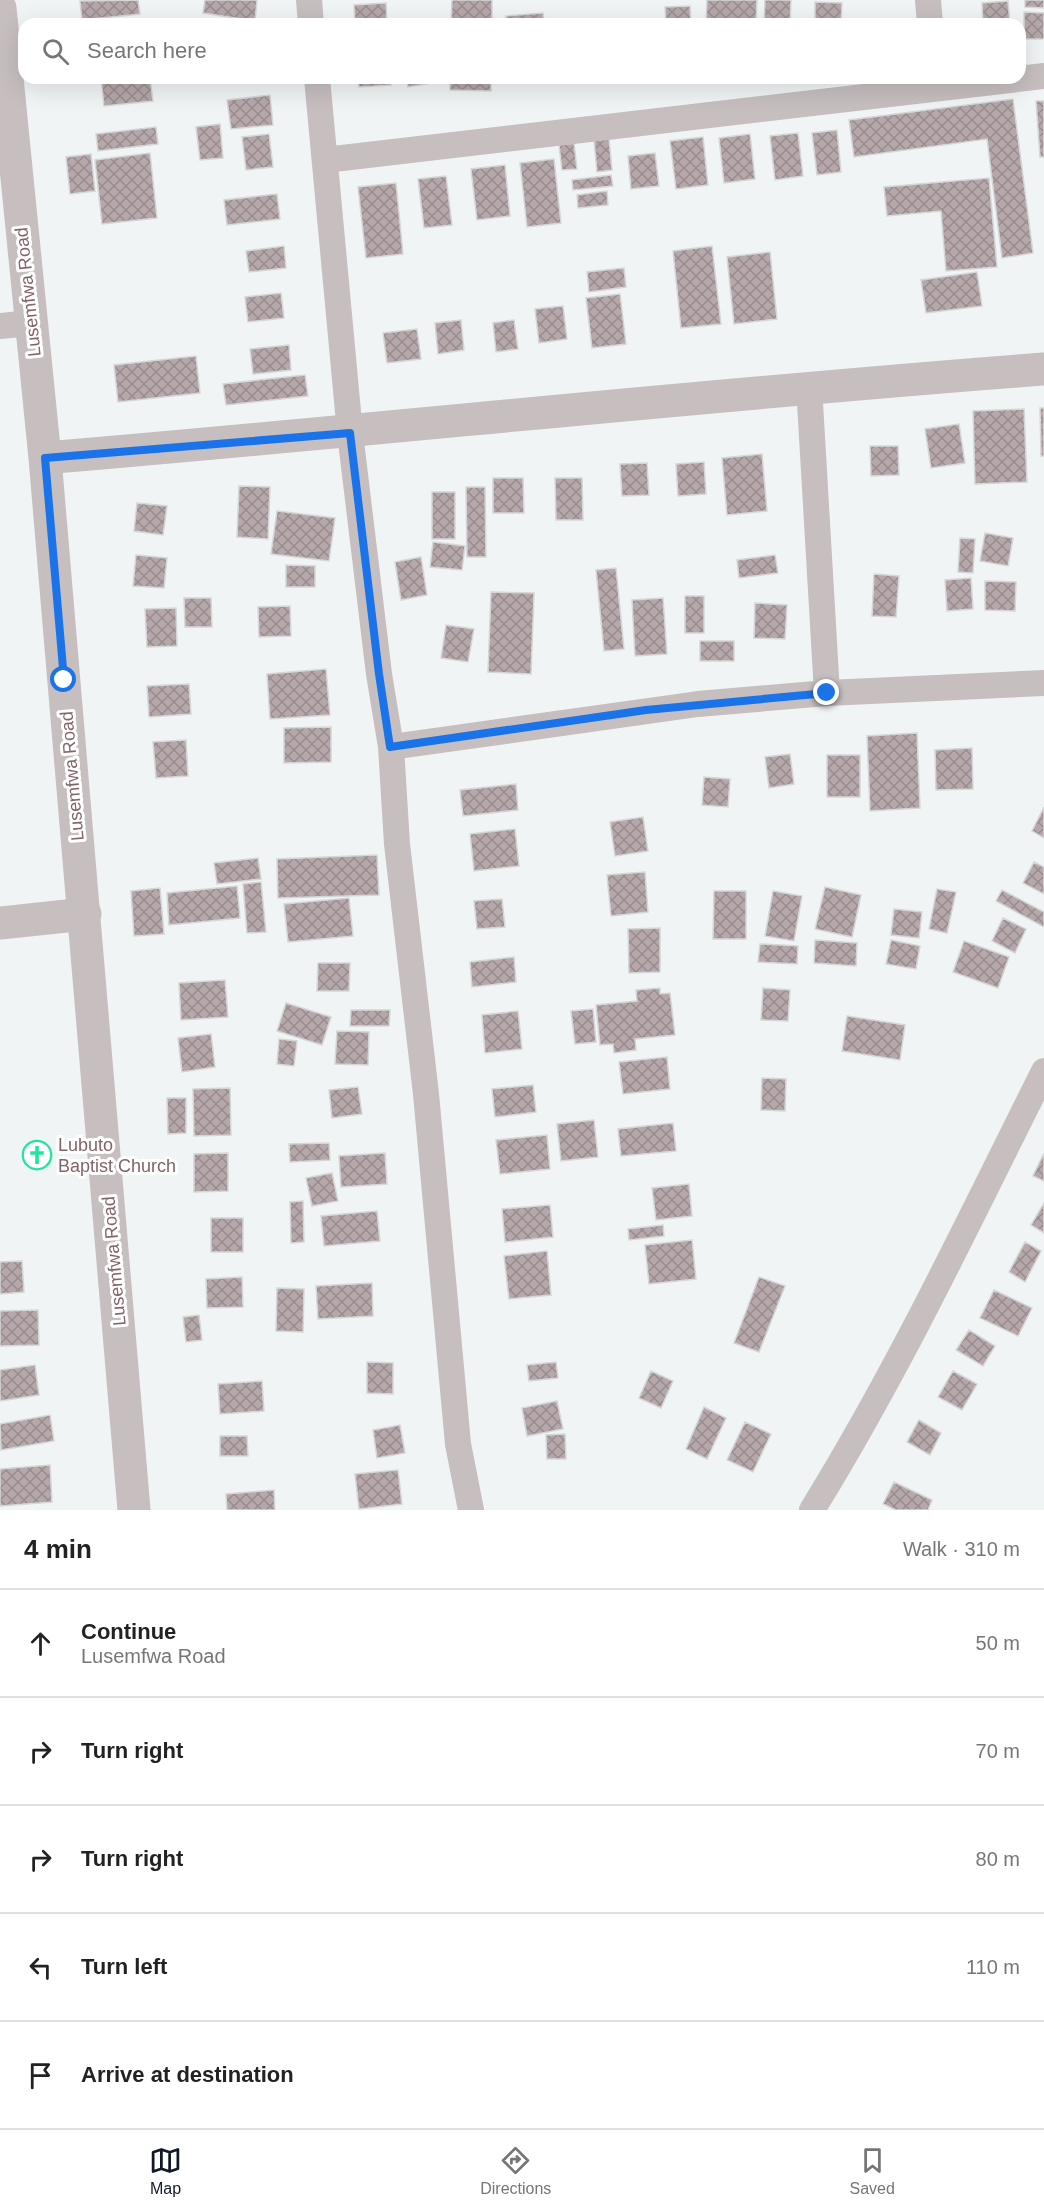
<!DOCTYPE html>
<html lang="en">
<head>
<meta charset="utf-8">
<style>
	:root { --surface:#fff; --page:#f2f2f2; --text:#222; --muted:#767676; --line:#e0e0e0; --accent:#111827 }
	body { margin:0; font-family:Arial,sans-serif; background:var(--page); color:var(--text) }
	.stop { position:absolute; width:18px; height:18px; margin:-14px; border:4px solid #1a73e8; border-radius:50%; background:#fff }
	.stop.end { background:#1a73e8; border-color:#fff; box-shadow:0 2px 6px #0008 }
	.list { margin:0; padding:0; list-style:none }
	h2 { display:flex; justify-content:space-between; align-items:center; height:78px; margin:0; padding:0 24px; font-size:26px }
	h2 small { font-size:20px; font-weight:400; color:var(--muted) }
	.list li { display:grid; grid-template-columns:39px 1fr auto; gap:18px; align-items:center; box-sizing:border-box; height:108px; padding:0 24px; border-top:2px solid var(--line) }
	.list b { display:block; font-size:22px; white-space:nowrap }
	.list p { margin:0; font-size:20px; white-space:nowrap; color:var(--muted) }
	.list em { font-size:20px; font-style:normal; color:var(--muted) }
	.icon { flex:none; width:33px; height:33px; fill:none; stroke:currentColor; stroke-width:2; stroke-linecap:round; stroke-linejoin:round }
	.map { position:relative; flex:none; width:1044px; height:1510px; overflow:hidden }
	.search { position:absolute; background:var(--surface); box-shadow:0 6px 24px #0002; left:18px; right:18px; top:18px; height:66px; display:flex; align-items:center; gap:15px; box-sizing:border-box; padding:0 21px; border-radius:18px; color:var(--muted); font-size:22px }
	.sheet { height:618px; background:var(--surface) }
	nav { display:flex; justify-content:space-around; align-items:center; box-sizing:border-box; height:84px; border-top:2px solid var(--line); background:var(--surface); font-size:16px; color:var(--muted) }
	nav a { display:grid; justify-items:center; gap:3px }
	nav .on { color:var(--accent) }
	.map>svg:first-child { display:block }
	.building { fill:url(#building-cross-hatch); stroke:#d4d6d7; stroke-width:1.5 }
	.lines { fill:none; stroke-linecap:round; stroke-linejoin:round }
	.minor { stroke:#c6bebf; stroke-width:26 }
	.tertiary { stroke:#c6bebf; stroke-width:33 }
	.route { stroke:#1a73e8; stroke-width:8 }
	.labels { text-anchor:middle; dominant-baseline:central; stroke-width:6; stroke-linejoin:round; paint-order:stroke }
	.street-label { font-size:18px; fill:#836468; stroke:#fff }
	.poi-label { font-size:18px; fill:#836468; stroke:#fff; text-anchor:start }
</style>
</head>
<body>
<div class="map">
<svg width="1044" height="1510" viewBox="0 0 1044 1510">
	<defs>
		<pattern id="building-cross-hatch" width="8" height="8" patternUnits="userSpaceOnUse" patternTransform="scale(1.5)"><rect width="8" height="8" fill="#b5a7aa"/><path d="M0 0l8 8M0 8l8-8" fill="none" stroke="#998c8e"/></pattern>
	</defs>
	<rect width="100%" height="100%" fill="#f1f4f5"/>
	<path class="building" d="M138 0 140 14 82 20 80 1Z
		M205 0H257L255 21 203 13Z
		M452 0H492V24H451Z
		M707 0H757L756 24H706Z
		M765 0H791L790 24H764Z
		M1025 0H1044V8L1025 7Z
		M1008 1 1010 24H983L982 3Z
		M815 2 842 3 841 24H815Z
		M386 3 387 24H355L354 5Z
		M690 6 691 24H666L665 7Z
		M1024 12 1044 13V39H1024Z
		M543 13 544 24H506V16Z
		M435 19 436 24H400Z
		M101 78H150L153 101 104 106Z
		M358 78H390L391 85 359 87Z
		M407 78H443V81L408 87Z
		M450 78H491V91L450 90Z
		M270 95 273 125 231 129 227 100Z
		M1013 99 1033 253 1002 258 987 139 854 157 849 120Z
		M1036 101H1044V157H1040Z
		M220 124 223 158 200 160 196 127Z
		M156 127 158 144 98 151 96 134Z
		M837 130 841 172 817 175 812 133Z
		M798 133 803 176 775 180 770 136Z
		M269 134 273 167 246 170 242 137Z
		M750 134 755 179 724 183 719 138Z
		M703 137 708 185 676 189 670 141Z
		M609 139 612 170 597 172 594 140Z
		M574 143 577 169 562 170 559 145Z
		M150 153 157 218 102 224 95 160Z
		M655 153 659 186 631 189 628 156Z
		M91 154 95 191 70 194 66 157Z
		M554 159 561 223 527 227 520 163Z
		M505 165 510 216 477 220 471 169Z
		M611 175 613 186 573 190 572 180Z
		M446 176 452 225 424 228 418 179Z
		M989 178 997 267 946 271 941 211 887 216 884 187Z
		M396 183 403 254 366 258 358 187Z
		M607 191 608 205 578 208 577 195Z
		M277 194 280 219 227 225 224 200Z
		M284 246 286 268 249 272 246 251Z
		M712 246 721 324 681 328 673 251Z
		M770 252 777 319 734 324 727 257Z
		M624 268 626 287 589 292 587 272Z
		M977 272 982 306 926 313 921 280Z
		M281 293 284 318 248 322 245 297Z
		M620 294 626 344 592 348 586 298Z
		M563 306 567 339 539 343 535 309Z
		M461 320 464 350 438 354 435 323Z
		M514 320 518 349 496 352 493 323Z
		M417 329 421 359 387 363 383 333Z
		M289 345 291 370 253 374 250 349Z
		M196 356 200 393 118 402 114 365Z
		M305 375 308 396 226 405 223 384Z
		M1040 408H1044V456H1041Z
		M1024 409 1027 482 975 484 973 411Z
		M959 424 965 463 931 468 925 429Z
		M870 446H898L899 475 871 476Z
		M762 454 767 511 727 515 722 458Z
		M704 462 706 494 678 496 676 464Z
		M647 463 649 495 622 496 620 464Z
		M493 478H523L524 513H493Z
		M555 478H582L583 520H556Z
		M239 486 270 487 268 539 237 537Z
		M466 487H485L486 557H467Z
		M432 492H455V539H432Z
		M137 503 167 506 163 535 134 531Z
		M277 511 335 518 329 561 271 554Z
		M985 533 1013 538 1008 566 980 561Z
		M960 538 975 539 973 573 958 572Z
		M433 542 465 546 462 570 430 567Z
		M136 555 167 558 164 588 133 586Z
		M775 555 778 573 739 578 737 560Z
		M421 557 427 595 401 600 395 562Z
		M286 565 315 566V587H286Z
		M616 568 624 649 604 651 596 570Z
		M874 574 899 576 896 617 872 616Z
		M971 578 973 609 947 611 945 580Z
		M985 581 1016 582 1015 611 985 610Z
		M491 592 534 593 531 674 488 672Z
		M685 596H704V633H685Z
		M184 598H211L212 627H185Z
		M663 598 667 654 635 656 632 600Z
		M755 603 787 605 785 639 754 638Z
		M290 606 291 636 259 637 258 607Z
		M176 608 177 646 147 647 145 609Z
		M446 625 474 629 468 662 441 658Z
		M700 641H734V661H700Z
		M326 669 330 715 270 719 267 674Z
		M189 684 191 714 149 717 147 686Z
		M331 727V762L284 763V728Z
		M917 733 920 808 870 811 867 736Z
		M186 740 188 776 156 778 153 742Z
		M972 748 973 789 936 790 935 750Z
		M790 754 794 784 769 788 765 757Z
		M827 755H860V797H827Z
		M704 777 730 779 728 807 702 805Z
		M516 784 518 810 463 816 460 790Z
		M1044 807V838L1032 831Z
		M643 817 648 851 615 856 610 822Z
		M515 829 519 866 474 871 470 834Z
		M377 855 379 895 278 898 277 859Z
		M258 858 261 879 217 884 214 863Z
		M1034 862 1044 867V894L1023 883Z
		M645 872 648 912 611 916 607 875Z
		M261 882 266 932 247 933 243 884Z
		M237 886 240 918 169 925 167 893Z
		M825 887 861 895 852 937 815 929Z
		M160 888 164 934 134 936 131 891Z
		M937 889 956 892 947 933 929 929Z
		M1002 890 1044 912V927L996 901Z
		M714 891H746V939H713Z
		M773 891 802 896 794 941 765 936Z
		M349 898 353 936 288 942 284 904Z
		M502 899 505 927 477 929 474 901Z
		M894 909 922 912 919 938 891 935Z
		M1003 918 1026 929 1015 953 992 941Z
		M660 928V972L629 973 628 929Z
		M815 940 857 943 856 966 814 963Z
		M891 940 920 946 916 969 886 964Z
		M964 941 1009 957 998 988 953 972Z
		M760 944 798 946 797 964 758 962Z
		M514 957 516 982 472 987 470 962Z
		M318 963H350L349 991H317Z
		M225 980 228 1017 181 1020 179 983Z
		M660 988V994L670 993 675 1035 635 1039 636 1050 614 1053 613 1044 600 1045 596 1005 637 1001 636 990Z
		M763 988 790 990 788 1021 761 1020Z
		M286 1003 331 1017 322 1045 277 1031Z
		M593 1009 596 1042 575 1044 571 1011Z
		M351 1010H390L389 1026H350Z
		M518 1011 522 1049 485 1053 482 1015Z
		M847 1016 905 1025 900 1060 842 1051Z
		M337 1031 369 1032 368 1065 335 1064Z
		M211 1034 215 1067 182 1072 178 1038Z
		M279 1039 297 1041 294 1066 277 1064Z
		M667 1057 670 1089 623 1094 619 1062Z
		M762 1078 786 1079 785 1111 761 1110Z
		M533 1085 536 1112 495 1117 492 1089Z
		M358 1087 362 1114 332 1118 329 1090Z
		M230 1088 231 1135 194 1136 193 1089Z
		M167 1098H186V1133L168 1134Z
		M594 1120 598 1157 561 1161 557 1124Z
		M673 1123 676 1151 621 1156 618 1129Z
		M547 1135 550 1169 500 1174 496 1140Z
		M329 1143 330 1160 290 1162 289 1144Z
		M228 1153V1191L194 1192V1154Z
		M385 1153 387 1184 341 1187 339 1156Z
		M1044 1153V1181L1033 1176Z
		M332 1173 338 1201 312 1206 306 1178Z
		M689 1184 692 1216 656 1220 652 1188Z
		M303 1201 304 1242 291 1243 290 1202Z
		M1044 1203V1233L1031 1225Z
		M550 1205 553 1237 505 1242 502 1209Z
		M377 1211 380 1241 324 1246 321 1216Z
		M211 1218H243V1252H211Z
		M663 1225 664 1236 629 1240 628 1229Z
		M692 1240 696 1279 649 1284 645 1245Z
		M1025 1242 1041 1251 1025 1282 1009 1272Z
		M547 1251 551 1295 509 1299 504 1256Z
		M22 1261 24 1292 0 1294V1262Z
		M242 1277 243 1307 207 1308 206 1279Z
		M759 1277 785 1286 759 1352 734 1343Z
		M372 1283 373 1316 318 1319 316 1286Z
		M277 1288 304 1289 303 1332 276 1331Z
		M994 1290 1032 1308 1018 1336 980 1318Z
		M38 1310 39 1345 0 1346V1311Z
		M199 1315 202 1340 186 1342 183 1317Z
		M969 1330 995 1346 983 1366 956 1350Z
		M367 1362 393 1363V1394L367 1393Z
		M556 1362 558 1378 529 1381 527 1365Z
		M35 1365 39 1395 0 1401V1370Z
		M651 1371 673 1381 661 1408 639 1398Z
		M953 1371 977 1384 962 1410 938 1397Z
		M262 1381 264 1411 220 1414 218 1384Z
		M557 1401 563 1429 527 1436 522 1408Z
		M704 1407 726 1418 707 1459 686 1449Z
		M50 1415 54 1441 1 1450 0 1424Z
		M919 1420 941 1433 930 1455 907 1442Z
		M745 1422 771 1434 753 1472 727 1460Z
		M400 1425 405 1453 377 1458 373 1430Z
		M565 1434 566 1459H547L546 1435Z
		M220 1436H247L248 1456H220Z
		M50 1465 52 1502 0 1506V1469Z
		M398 1470 402 1504 359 1509 355 1474Z
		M894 1482 932 1500 928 1510H896L883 1504Z
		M274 1490 275 1510H227L226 1494Z"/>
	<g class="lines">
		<path class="minor" d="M309 0 311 24
			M928 0 930 24
			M317 78 350 433 379 674 391 747 397 844 426 1094 458 1444 471 1510
			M325 160 1044 76
			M0 326 31 323
			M809 386 827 693
			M391 747 698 704 827 693 1044 683
			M812 1510C899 1369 970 1219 1044 1071"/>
		<path class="tertiary" d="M0 8 45 458 134 1510
			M45 458C378 430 710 394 1044 369
			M0 923 85 914"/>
	</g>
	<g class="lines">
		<path class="route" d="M64 680 45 458 350 433 379 674 390 747 646 710 827 693"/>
	</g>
	<defs>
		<g id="church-ring" transform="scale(1.5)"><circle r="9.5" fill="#fff" stroke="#23e3a0" stroke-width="1.5"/><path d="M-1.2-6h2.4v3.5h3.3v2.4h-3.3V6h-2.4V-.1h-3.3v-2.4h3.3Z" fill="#23e3a0"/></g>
	</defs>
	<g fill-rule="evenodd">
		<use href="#church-ring" x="37" y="1155"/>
	</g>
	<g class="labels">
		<g class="street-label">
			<text transform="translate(28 292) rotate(-96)">Lusemfwa Road</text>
			<text transform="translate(72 776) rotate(-95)">Lusemfwa Road</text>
			<text transform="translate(114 1261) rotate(-95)">Lusemfwa Road</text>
		</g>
		<g class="poi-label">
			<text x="58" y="1145">Lubuto<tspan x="58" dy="21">Baptist Church</tspan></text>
		</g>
	</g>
</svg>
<div class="stop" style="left:64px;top:680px"></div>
<div class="stop end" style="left:827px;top:693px"></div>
<div class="search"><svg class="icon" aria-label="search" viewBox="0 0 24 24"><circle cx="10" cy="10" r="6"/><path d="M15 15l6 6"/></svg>Search here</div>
</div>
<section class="sheet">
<h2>4 min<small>Walk · 310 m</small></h2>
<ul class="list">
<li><svg class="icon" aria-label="ahead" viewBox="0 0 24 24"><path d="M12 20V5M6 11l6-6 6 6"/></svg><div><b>Continue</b><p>Lusemfwa Road</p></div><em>50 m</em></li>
<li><svg class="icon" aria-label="right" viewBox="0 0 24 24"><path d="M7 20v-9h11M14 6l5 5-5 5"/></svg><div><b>Turn right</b></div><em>70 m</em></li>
<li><svg class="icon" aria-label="right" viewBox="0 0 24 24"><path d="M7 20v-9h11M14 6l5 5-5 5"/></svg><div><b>Turn right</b></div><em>80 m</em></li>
<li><svg class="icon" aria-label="left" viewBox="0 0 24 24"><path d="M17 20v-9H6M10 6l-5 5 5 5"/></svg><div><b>Turn left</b></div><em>110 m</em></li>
<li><svg class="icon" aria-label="arrive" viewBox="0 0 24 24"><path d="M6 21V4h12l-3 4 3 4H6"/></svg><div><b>Arrive at destination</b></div></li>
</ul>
</section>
<nav>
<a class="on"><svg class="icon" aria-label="map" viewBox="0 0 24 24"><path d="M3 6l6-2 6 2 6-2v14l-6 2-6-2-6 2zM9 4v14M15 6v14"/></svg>Map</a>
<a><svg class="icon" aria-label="directions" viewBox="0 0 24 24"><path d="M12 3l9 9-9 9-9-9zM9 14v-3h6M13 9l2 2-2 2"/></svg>Directions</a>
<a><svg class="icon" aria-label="saved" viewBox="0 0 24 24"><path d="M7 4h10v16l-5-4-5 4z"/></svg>Saved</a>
</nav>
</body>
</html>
